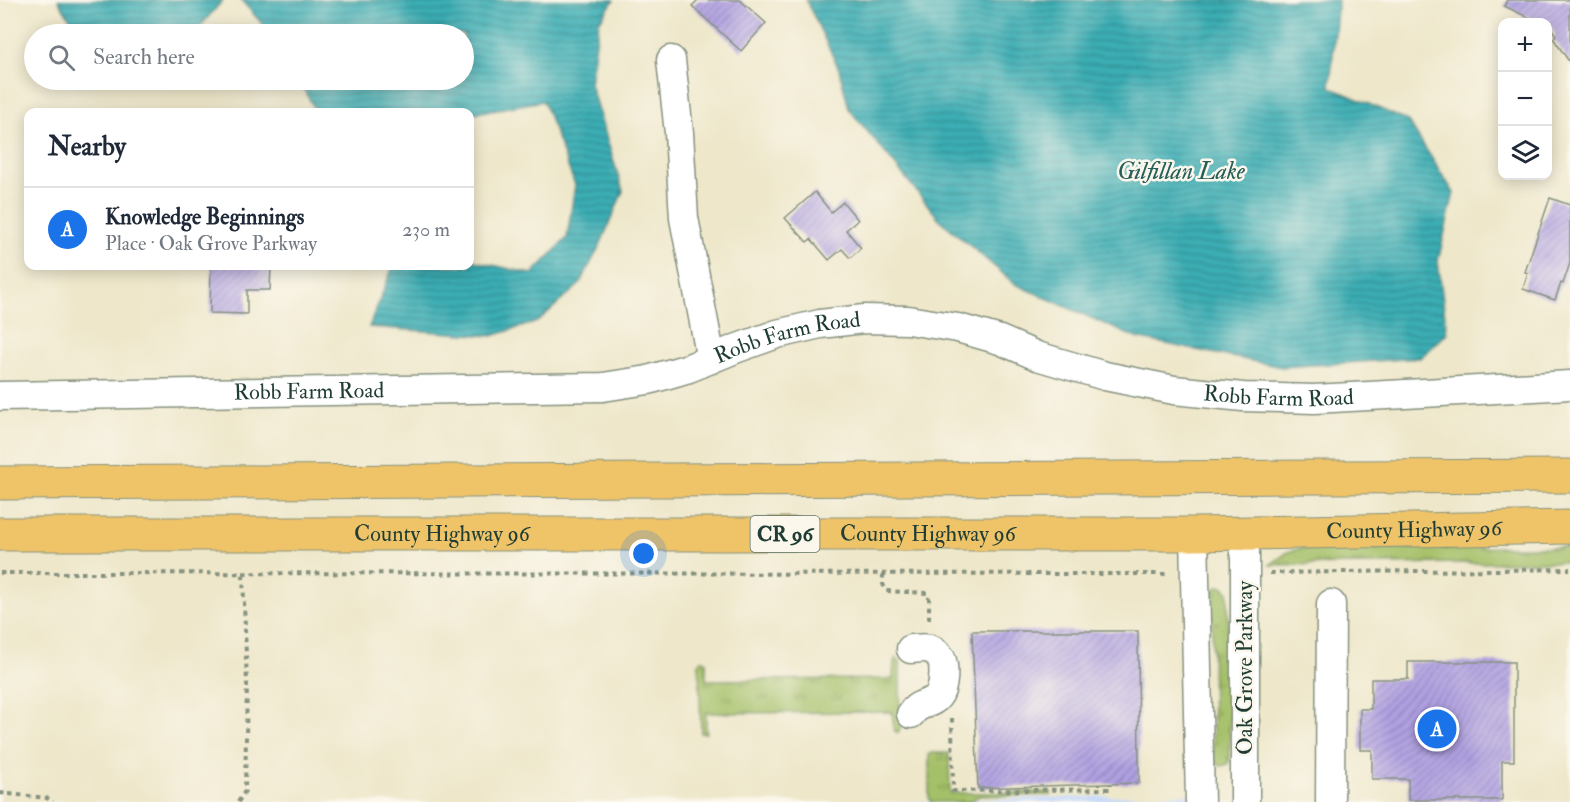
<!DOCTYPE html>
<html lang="en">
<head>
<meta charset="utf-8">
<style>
	:root { --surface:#fff; --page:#f6f6f7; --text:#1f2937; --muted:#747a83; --line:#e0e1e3; --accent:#1a73e8 }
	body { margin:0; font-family:"IM FELL Double Pica",serif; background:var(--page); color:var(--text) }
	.controls { position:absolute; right:18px; top:18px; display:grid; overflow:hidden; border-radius:12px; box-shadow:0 3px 15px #0003 }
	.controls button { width:54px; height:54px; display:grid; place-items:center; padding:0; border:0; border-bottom:2px solid var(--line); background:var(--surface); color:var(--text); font:30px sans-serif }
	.you { position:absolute; left:644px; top:554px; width:21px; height:21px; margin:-15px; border:4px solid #fff; border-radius:50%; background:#1a73e8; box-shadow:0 0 0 9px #1a73e833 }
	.badge { display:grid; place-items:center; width:39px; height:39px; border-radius:50%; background:var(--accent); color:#fff; font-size:20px; font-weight:700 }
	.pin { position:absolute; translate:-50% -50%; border:3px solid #fff; box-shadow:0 2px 6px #0006 }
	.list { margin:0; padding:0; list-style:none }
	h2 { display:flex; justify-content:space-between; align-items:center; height:78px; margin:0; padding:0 24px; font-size:26px }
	h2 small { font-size:20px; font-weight:400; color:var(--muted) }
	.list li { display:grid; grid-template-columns:39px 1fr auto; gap:18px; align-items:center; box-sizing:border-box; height:84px; padding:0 24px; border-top:2px solid var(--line) }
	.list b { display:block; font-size:22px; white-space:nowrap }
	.list p { margin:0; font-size:20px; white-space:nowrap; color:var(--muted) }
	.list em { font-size:20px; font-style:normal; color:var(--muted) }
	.icon { flex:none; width:33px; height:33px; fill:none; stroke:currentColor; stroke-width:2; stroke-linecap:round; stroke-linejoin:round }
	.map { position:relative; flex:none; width:1570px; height:802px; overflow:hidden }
	.search { position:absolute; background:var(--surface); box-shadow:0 3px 15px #0003; left:24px; top:24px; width:450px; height:66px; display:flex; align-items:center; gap:15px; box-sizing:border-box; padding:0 21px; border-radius:33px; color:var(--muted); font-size:22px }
	.panel { position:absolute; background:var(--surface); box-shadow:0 3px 15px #0003; left:24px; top:108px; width:450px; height:162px; border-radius:12px }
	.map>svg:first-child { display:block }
	.built { fill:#cbdcf9 }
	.grass { fill:url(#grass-tufts); stroke:#627e4e; stroke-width:1.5 }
	.water { fill:url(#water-rules); stroke:#2d7574; stroke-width:1.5 }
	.building { fill:url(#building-hatch) }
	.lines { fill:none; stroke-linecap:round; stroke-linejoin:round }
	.minor-casing { stroke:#86927f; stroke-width:31 }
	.major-casing { stroke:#86927f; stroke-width:35 }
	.path { stroke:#86927f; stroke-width:4; stroke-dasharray:4.5 4.5; stroke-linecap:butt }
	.minor { stroke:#fff; stroke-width:28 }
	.major { stroke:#efc469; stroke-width:33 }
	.labels { text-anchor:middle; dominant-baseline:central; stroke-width:5; stroke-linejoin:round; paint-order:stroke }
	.shield { fill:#fbf7ec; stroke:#61756b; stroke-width:1.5 }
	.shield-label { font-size:21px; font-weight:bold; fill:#1f3d34 }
	.street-label { font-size:22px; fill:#1f3d34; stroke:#fbf7ec }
	.water-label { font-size:24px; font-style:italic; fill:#275f5a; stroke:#fbf7ec }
</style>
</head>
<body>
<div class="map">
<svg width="1570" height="802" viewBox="0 0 1570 802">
	<defs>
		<pattern id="grass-tufts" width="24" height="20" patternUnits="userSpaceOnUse" patternTransform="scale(1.5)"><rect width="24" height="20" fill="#a4c067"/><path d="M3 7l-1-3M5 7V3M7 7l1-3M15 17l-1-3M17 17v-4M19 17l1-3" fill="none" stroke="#859d56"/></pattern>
		<pattern id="water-rules" width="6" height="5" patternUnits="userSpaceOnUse" patternTransform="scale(1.5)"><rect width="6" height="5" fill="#3badb4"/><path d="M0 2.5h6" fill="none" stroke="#318e93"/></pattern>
		<pattern id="building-hatch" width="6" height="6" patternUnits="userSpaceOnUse" patternTransform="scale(1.5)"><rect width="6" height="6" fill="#b0a0e2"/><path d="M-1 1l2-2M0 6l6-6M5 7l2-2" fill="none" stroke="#8f84b8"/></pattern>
	</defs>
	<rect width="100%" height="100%" fill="#fbf7ec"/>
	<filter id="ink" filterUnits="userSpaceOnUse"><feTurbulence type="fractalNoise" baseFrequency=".0167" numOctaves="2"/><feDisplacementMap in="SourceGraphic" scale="12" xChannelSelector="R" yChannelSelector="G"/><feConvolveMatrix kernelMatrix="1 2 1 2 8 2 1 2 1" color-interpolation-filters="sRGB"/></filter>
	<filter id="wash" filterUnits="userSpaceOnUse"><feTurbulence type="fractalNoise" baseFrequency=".008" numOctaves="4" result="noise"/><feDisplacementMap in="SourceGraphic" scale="24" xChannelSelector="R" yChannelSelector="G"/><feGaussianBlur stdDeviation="1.35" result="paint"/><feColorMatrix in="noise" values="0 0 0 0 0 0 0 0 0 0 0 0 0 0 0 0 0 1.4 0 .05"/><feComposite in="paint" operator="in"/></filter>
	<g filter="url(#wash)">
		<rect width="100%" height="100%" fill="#eee7ca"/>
		<path class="built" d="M1198 794V802H893Z"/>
		<path class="grass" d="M1570 547V562L1270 565 1288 552 1300 548Z
			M1218 586 1224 587 1228 592V595L1230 759 1228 764 1221 766 1216 763 1213 756 1212 592Z
			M896 658 900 661V730L897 733 894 730 892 712 706 713V733H701L699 664 701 660H703L706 662V680L893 679 894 662Z
			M932 753H949L950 793 1051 792V795L979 796 969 802H931L929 797V755Z"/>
		<path class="water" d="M58 0H223L197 30 186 34H80Z
			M241 0H614L599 22 590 84 623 191 602 241 580 284 537 322 492 336 369 327 393 266H470V260L532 274 567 238 575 185 543 101 470 114V112H316L299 80H464V34H271Z
			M806 0H1338L1330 87 1408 121 1454 193 1438 261 1447 333 1420 358 1282 367 1136 338 1015 284 940 220 849 109 839 69Z"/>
		<g id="blocks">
			<path class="building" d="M698 0H740L766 23 741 51 692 6Z
				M1507 0H1570V63L1553 38 1556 36 1548 22H1538L1504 6Z
				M815 192 831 212 843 202 858 220 846 230 861 248 850 258 842 249 829 260 811 239 807 242 785 218Z
				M1550 198 1570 205V263L1563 284 1561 283 1555 300 1523 289 1528 273 1525 272Z
				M211 266H271L270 290H247V314L210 313Z
				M972 631H1138L1139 783 978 788Z
				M1408 662H1514V761H1502V800H1408V779H1372V750H1360V709H1371V679H1408Z"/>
		</g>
	</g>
	<g filter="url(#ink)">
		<use href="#blocks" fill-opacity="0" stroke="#86927f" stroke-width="1.5"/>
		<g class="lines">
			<g class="minor-casing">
				<g id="minor">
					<path d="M671 60 679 133 684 218 711 359"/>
					<path id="s1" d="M0 396 603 387 648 380 689 368 735 349 777 334 820 324 864 319 908 320 958 328 1000 340 1037 356 1105 376 1174 390 1243 397 1314 399 1570 385"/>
					<path d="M1245 533V802"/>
					<path d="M1194 534 1200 802"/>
					<path d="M911 649C916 649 925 647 930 649 934 650 939 655 941 658 945 666 944 689 938 696 931 706 919 701 911 714"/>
					<path d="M1330 802 1331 604"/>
				</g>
			</g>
			<g class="major-casing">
				<g id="major">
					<path d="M0 483 1570 476"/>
					<path id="s2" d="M0 534H1194L1570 527"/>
				</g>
			</g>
			<path class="path" d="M0 573 1169 574
				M1270 573 1570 569
				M883 574V584L886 591 927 593 929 596V623
				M952 718 953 791 1110 789V784
				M0 793 47 798 53 802
				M238 802 245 791 247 683 243 574"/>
			<use href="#minor" class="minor"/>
			<use href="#major" class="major"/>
		</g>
	</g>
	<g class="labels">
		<rect class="shield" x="750.5" y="516" width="69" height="36" rx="4.5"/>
		<g class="shield-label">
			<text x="785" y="534">CR 96</text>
		</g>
		<g class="street-label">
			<text stroke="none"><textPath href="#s1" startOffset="795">Robb Farm Road</textPath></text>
			<text stroke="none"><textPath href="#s1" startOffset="309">Robb Farm Road</textPath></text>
			<text stroke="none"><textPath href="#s1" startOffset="1299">Robb Farm Road</textPath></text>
			<text stroke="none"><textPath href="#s2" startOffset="1414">County Highway 96</textPath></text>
			<text stroke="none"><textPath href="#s2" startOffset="442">County Highway 96</textPath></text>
			<text stroke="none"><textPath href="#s2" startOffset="928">County Highway 96</textPath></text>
			<text transform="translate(1245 668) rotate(-90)">Oak Grove Parkway</text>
		</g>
		<g class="water-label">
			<text x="1181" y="171">Gilfillan Lake</text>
		</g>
	</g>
</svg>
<div class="controls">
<button>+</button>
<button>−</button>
<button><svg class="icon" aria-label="layers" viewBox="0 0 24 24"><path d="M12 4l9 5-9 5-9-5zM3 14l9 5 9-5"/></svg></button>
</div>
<div class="you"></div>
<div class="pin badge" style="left:1437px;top:729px">A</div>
<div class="search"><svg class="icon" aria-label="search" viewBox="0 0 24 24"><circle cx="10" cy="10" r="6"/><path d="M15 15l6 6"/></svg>Search here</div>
<section class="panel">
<h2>Nearby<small></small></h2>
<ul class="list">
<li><span class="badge">A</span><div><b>Knowledge Beginnings</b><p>Place · Oak Grove Parkway</p></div><em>230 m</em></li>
</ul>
</section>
</div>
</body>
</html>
